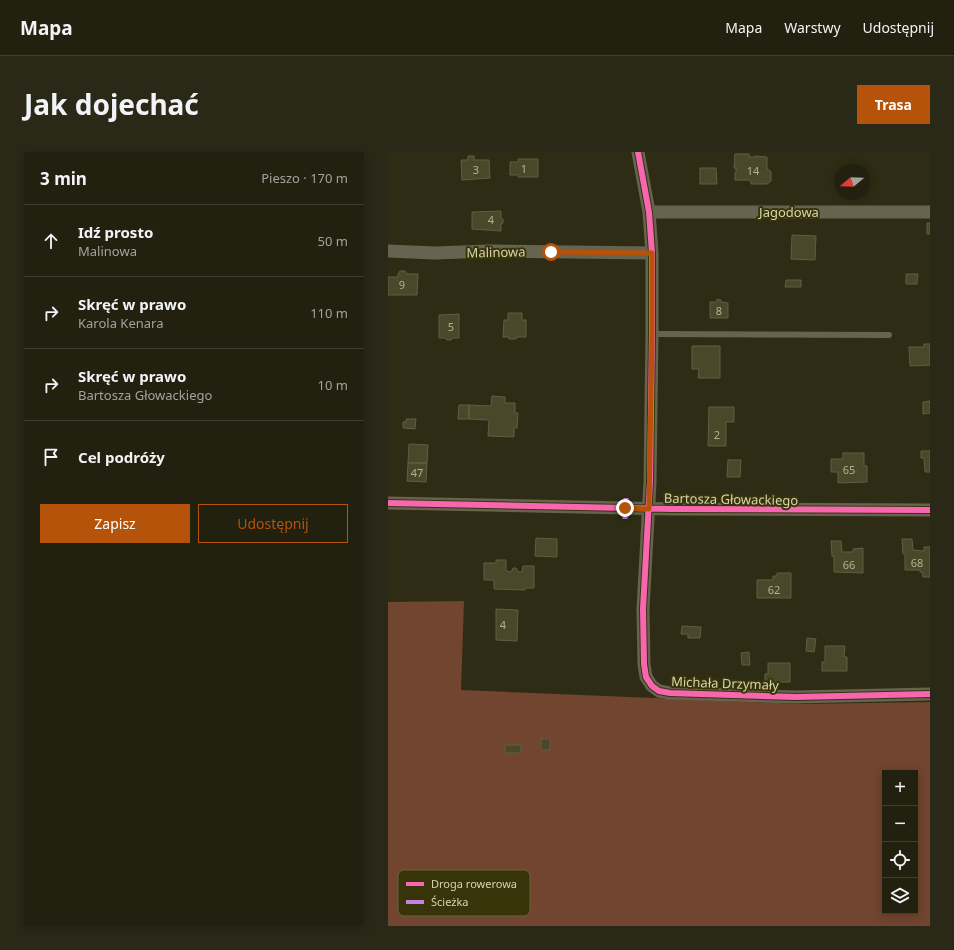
<!DOCTYPE html>
<html lang="pl">
<head>
<meta charset="utf-8">
<style>
	:root { --surface:#22210f; --page:#2a2918; --text:#f1f3f6; --muted:#a2a39e; --line:#3f3e2f; --accent:#b45309 }
	body { margin:0; font-family:"Noto Sans",sans-serif; background:var(--page); color:var(--text) }
	.controls { position:absolute; right:12px; bottom:12px; display:grid; overflow:hidden; border-radius:0px; box-shadow:0 2px 10px #0003 }
	.controls button { width:36px; height:36px; display:grid; place-items:center; padding:0; border:0; border-bottom:1px solid var(--line); background:var(--surface); color:var(--text); font:20px sans-serif }
	.compass { position:absolute; left:446px; top:12px; width:36px; height:36px; border-radius:50%; background:var(--surface); box-shadow:0 2px 10px #0003; rotate:251deg }
	.stop { position:absolute; width:12px; height:12px; margin:-9px; border:3px solid #b45309; border-radius:50%; background:#fff }
	.stop.end { background:#b45309; border-color:#fff; box-shadow:0 1px 4px #0008 }
	.list { margin:0; padding:0; list-style:none }
	h2 { display:flex; justify-content:space-between; align-items:center; height:52px; margin:0; padding:0 16px; font-size:17px }
	h2 small { font-size:13px; font-weight:400; color:var(--muted) }
	.list li { display:grid; grid-template-columns:26px 1fr auto; gap:12px; align-items:center; box-sizing:border-box; height:72px; padding:0 16px; border-top:1px solid var(--line) }
	.list b { display:block; font-size:15px; white-space:nowrap }
	.list p { margin:0; font-size:13px; white-space:nowrap; color:var(--muted) }
	.list em { font-size:13px; font-style:normal; color:var(--muted) }
	.actions { display:flex; gap:8px; padding:12px 16px }
	.actions a { flex:1; padding:9px 0; border:1px solid var(--accent); border-radius:0px; text-align:center; font-size:14px; color:var(--accent) }
	.actions .main { background:var(--accent); color:#fff }
	.icon { flex:none; width:22px; height:22px; fill:none; stroke:currentColor; stroke-width:2; stroke-linecap:round; stroke-linejoin:round }
	.map { position:relative; flex:none; width:542px; height:774px; overflow:hidden; border-radius:0px }
	header { display:flex; align-items:center; gap:24px; box-sizing:border-box; height:56px; padding:0 20px; background:var(--surface); border-bottom:1px solid var(--line) }
	header strong { font-size:19px }
	nav { display:flex; gap:22px; margin-inline-start:auto; font-size:14px }
	.intro { display:flex; align-items:center; justify-content:space-between; box-sizing:border-box; height:96px; padding:0 24px }
	h1 { margin:0; font-size:28px }
	.button { padding:10px 18px; border-radius:0px; background:var(--accent); color:#fff; font-size:14px; font-weight:700 }
	main { display:flex; gap:24px; padding:0 24px }
	aside { flex:1; background:var(--surface); border-radius:0px; box-shadow:0 2px 10px #0003 }
	.map>svg:first-child { display:block }
	.green { fill:#71452f; fill-rule:evenodd }
	.building { fill:#4a482a; stroke:#605e44 }
	.lines { fill:none; stroke-linecap:round; stroke-linejoin:round }
	.lane { stroke:#666451; stroke-width:6 }
	.street { stroke:#666451; stroke-width:13 }
	.quiet { stroke:#c483df; stroke-width:5; stroke-dasharray:10 5; stroke-linecap:butt }
	.cycleway-casing { stroke:#38340a; stroke-width:8 }
	.cycleway { stroke:#f766af; stroke-width:6 }
	.route { stroke:#b45309; stroke-width:5 }
	.labels { text-anchor:middle; dominant-baseline:central; stroke-width:4; stroke-linejoin:round; paint-order:stroke }
	.number-label { font-size:11px; fill:#b4b18e }
	.street-label { font-size:13px; fill:#d7d4af; stroke:#38340a }
	.key { fill:#38340a; stroke:#68643c; stroke-width:1 }
	.key-label { font-size:11px; fill:#d7d4af }
</style>
</head>
<body>
<header>
<strong>Mapa</strong>
<nav><a>Mapa</a><a>Warstwy</a><a>Udostępnij</a></nav>
</header>
<div class="intro"><h1>Jak dojechać</h1><a class="button">Trasa</a></div>
<main>
<aside>
<h2>3 min<small>Pieszo · 170 m</small></h2>
<ul class="list">
<li><svg class="icon" aria-label="ahead" viewBox="0 0 24 24"><path d="M12 20V5M6 11l6-6 6 6"/></svg><div><b>Idź prosto</b><p>Malinowa</p></div><em>50 m</em></li>
<li><svg class="icon" aria-label="right" viewBox="0 0 24 24"><path d="M7 20v-9h11M14 6l5 5-5 5"/></svg><div><b>Skręć w prawo</b><p>Karola Kenara</p></div><em>110 m</em></li>
<li><svg class="icon" aria-label="right" viewBox="0 0 24 24"><path d="M7 20v-9h11M14 6l5 5-5 5"/></svg><div><b>Skręć w prawo</b><p>Bartosza Głowackiego</p></div><em>10 m</em></li>
<li><svg class="icon" aria-label="arrive" viewBox="0 0 24 24"><path d="M6 21V4h12l-3 4 3 4H6"/></svg><div><b>Cel podróży</b></div></li>
</ul>
<div class="actions"><a class="main">Zapisz</a><a>Udostępnij</a></div>
</aside>
<div class="map">
<svg width="542" height="774" viewBox="0 0 542 774">
	<rect width="100%" height="100%" fill="#2e2c14"/>
	<path class="green" d="M76 449 73 538 414 552 542 550V774H0V450ZM497 621H527V759H497Z"/>
	<path class="building" d="M347 2H361V5H367V4L379 5V16L383 20V29L379 32H363L362 28H347V21H348V16H346Z
		M80 4H86V8H101L102 26 74 28 73 8H80Z
		M130 7H150V25H130V23H122V10H130Z
		M312 16H328L329 32H312Z
		M113 59V66L115 67V71L113 72V79L84 77V60Z
		M539 71H542V82H539Z
		M404 83 428 84 427 108 403 107Z
		M12 119H17L19 122H30L29 143H0V125H10V122Z
		M518 122H530L529 132H518Z
		M398 128H413V135H397Z
		M329 147 333 148V150L340 151V166H322V150H329Z
		M120 161H134V168H138V185H129L128 187H121V185H115L116 168H120Z
		M71 162V186H65L63 188H59L57 186H51V163Z
		M536 192H542V213L522 214 521 195H536Z
		M304 194H332V226H310L311 217H304Z
		M104 244 117 245V251H127V261H130L129 276H126V285L100 284 101 268 81 267V253L103 254Z
		M542 249V261L535 262V250Z
		M71 253H81V267H70Z
		M321 255H346V270H338V294H320Z
		M18 267H28L27 277 15 276V270H18Z
		M21 292 40 293 39 311H20Z
		M533 299H542V320H537L536 306H533Z
		M455 301H476V314H479V330L450 331V320H443V307H455Z
		M340 308H353L352 325H339Z
		M20 311H39L38 330 19 329Z
		M148 386 169 387V405L147 404Z
		M514 387H524L525 398 536 399V395H542V425H535L534 420H532V418H517V402H515Z
		M443 389H453L454 400H465V397L475 396V421L446 420V404H444Z
		M108 408H118V419L123 420 125 416H128L130 420H134L135 414H146V436H137V438L106 437V428H96V411H108Z
		M389 421H403V446H369V428H385V424H389Z
		M108 457 130 458 129 489 108 488Z
		M294 474 313 475 312 486H300V482H293Z
		M419 486 428 487 426 500 418 499Z
		M437 494H457L456 505H459V519H434V510H437Z
		M361 500 362 513H354L353 501Z
		M380 511H402V530H377V522H380Z
		M153 587H162V598H153Z
		M117 593H133V601H117Z"/>
	<g class="lines">
		<path class="lane" d="M264 182 501 183"/>
		<path class="street" d="M250 0 261 60 264 101V182L262 330 255 457 256 512 258 525 264 534 271 539 282 541 408 545 542 542
			M261 60H542
			M0 99 47 101 100 99 264 101
			M0 351 284 357 542 358"/>
		<path class="quiet" d="M237 367 238 346"/>
		<g class="cycleway-casing">
			<path id="cycleway" d="M250 0 261 60 264 101V182L262 330 255 457 256 512 258 525 264 534 271 539 282 541 408 545 542 542
				M0 351 284 357 542 358"/>
		</g>
		<use href="#cycleway" class="cycleway"/>
	</g>
	<g class="lines">
		<path class="route" d="M163 100 264 101V182L261 357 237 356"/>
	</g>
	<g class="labels">
		<g class="number-label">
			<text x="136" y="16">1</text>
			<text x="88" y="17">3</text>
			<text x="365" y="18">14</text>
			<text x="103" y="67">4</text>
			<text x="14" y="132">9</text>
			<text x="331" y="158">8</text>
			<text x="63" y="174">5</text>
			<text x="329" y="282">2</text>
			<text x="461" y="317">65</text>
			<text x="29" y="320">47</text>
			<text x="529" y="410">68</text>
			<text x="461" y="412">66</text>
			<text x="386" y="437">62</text>
			<text x="115" y="472">4</text>
		</g>
		<g class="street-label">
			<text x="401" y="60">Jagodowa</text>
			<text transform="translate(108 100) rotate(-1)">Malinowa</text>
			<text transform="translate(343 347) rotate(1)">Bartosza Głowackiego</text>
			<text transform="translate(337 531) rotate(2)">Michała Drzymały</text>
		</g>
	</g>
	<rect x="10" y="718" width="132" height="46" rx="6" class="key"/>
	<rect x="18" y="730" width="18" height="4" fill="#f766af"/>
	<rect x="18" y="748" width="18" height="4" fill="#c483df"/>
	<g class="key-label">
		<text x="43" y="736">Droga rowerowa</text>
		<text x="43" y="754">Ścieżka</text>
	</g>
</svg>
<div class="controls">
<button>+</button>
<button>−</button>
<button><svg class="icon" aria-label="locate" viewBox="0 0 24 24"><circle cx="12" cy="12" r="6"/><path d="M12 2v4M12 18v4M2 12h4M18 12h4"/></svg></button>
<button><svg class="icon" aria-label="layers" viewBox="0 0 24 24"><path d="M12 4l9 5-9 5-9-5zM3 14l9 5 9-5"/></svg></button>
</div>
<svg class="compass" viewBox="-18 -18 36 36"><path d="M0-13l5 13h-10z" fill="#e53935"/><path d="M0 13l5-13h-10z" fill="#a2a39e"/></svg>
<div class="stop" style="left:163px;top:100px"></div>
<div class="stop end" style="left:237px;top:356px"></div>
</div>
</main>
</body>
</html>
